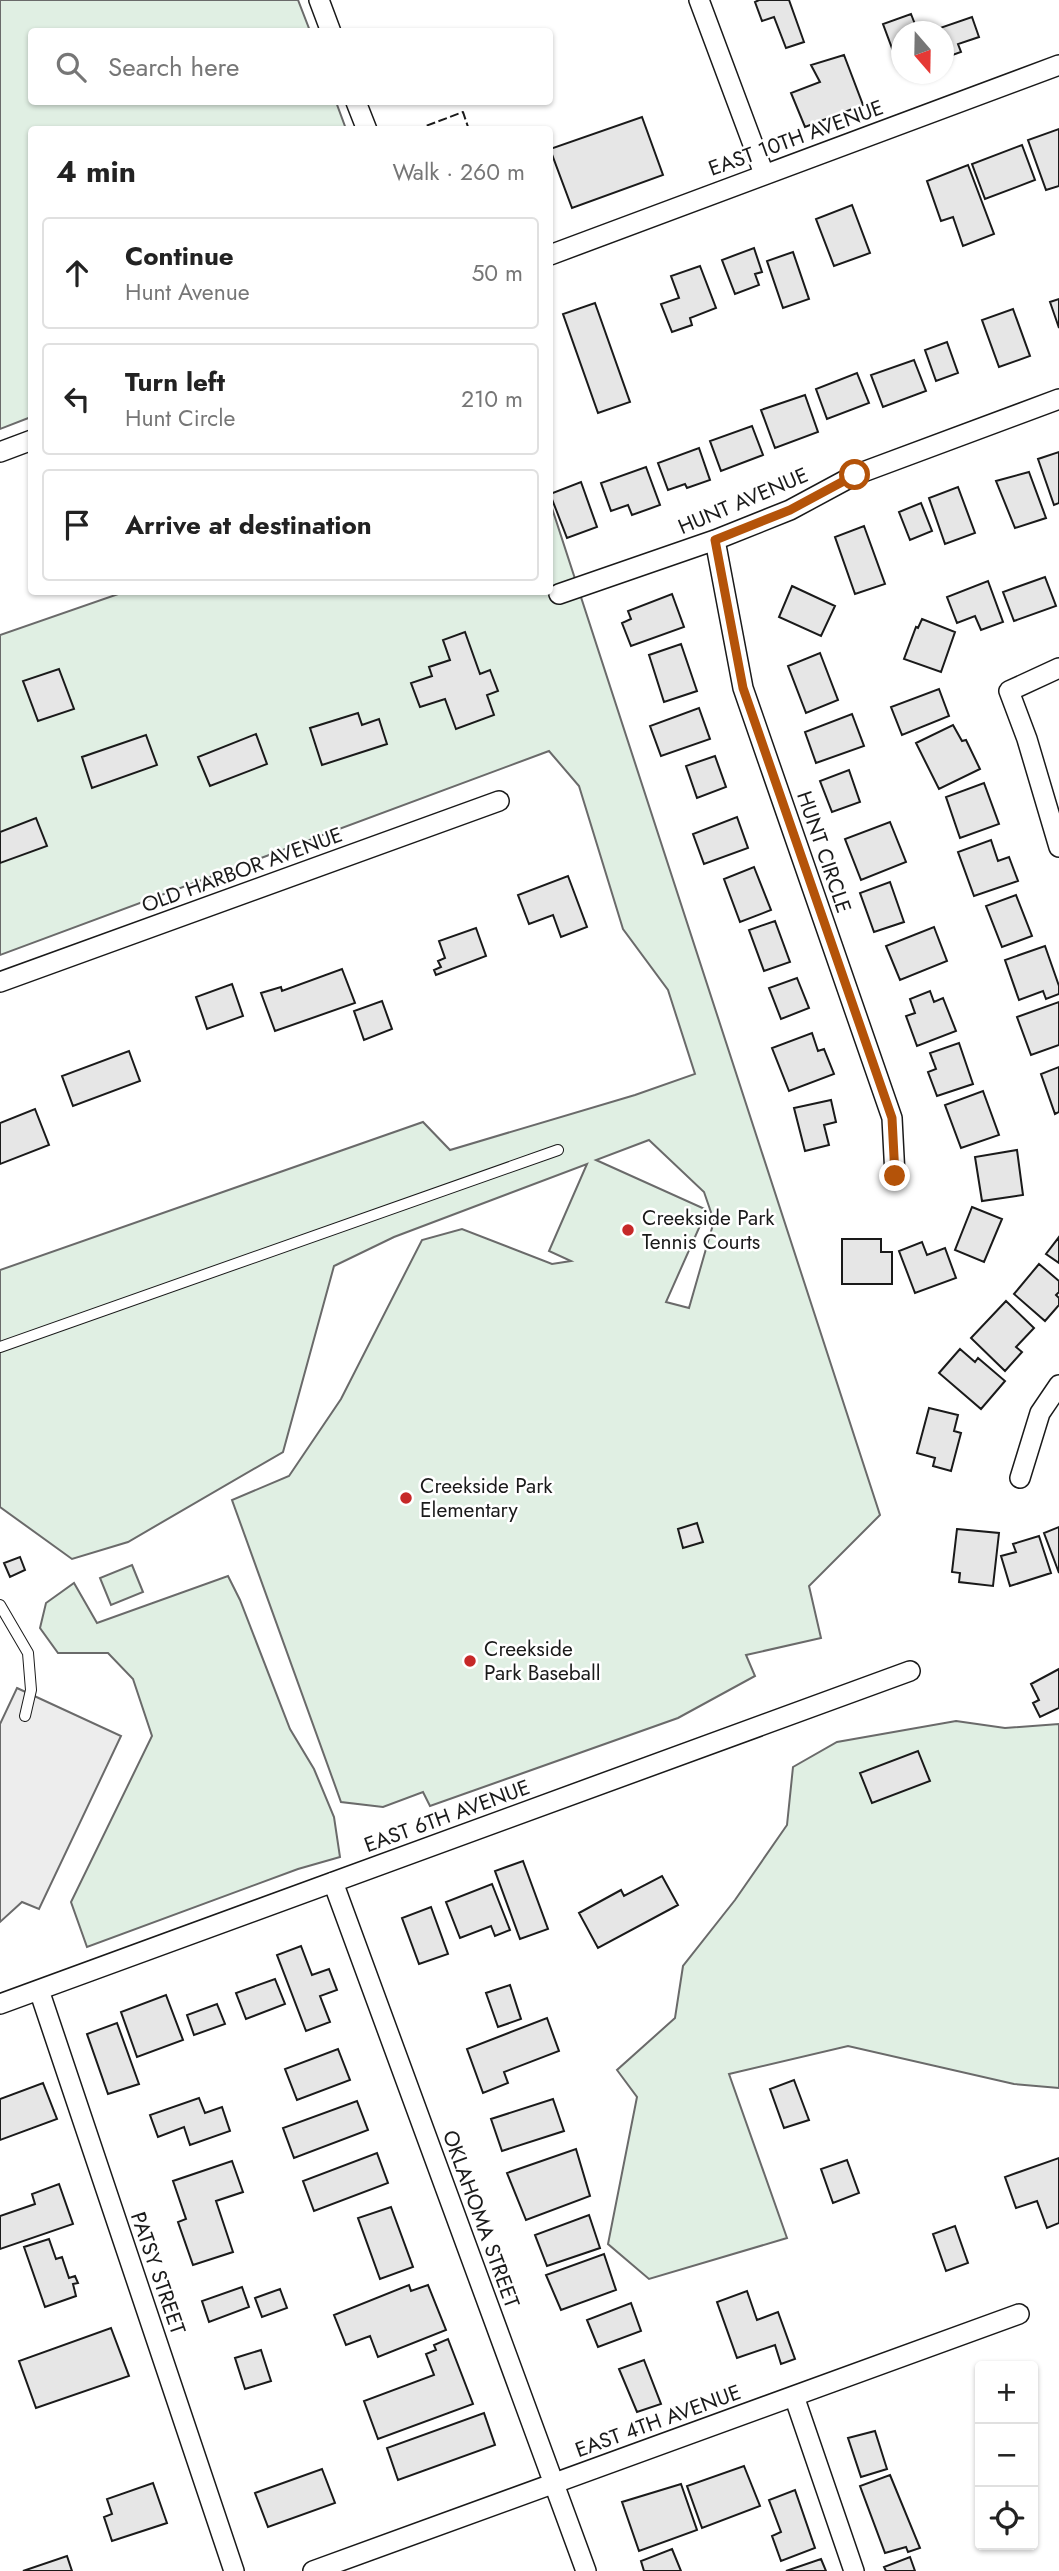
<!DOCTYPE html>
<html lang="en">
<head>
<meta charset="utf-8">
<style>
	:root { --surface:#fff; --page:#f6f6f6; --text:#222; --muted:#767676; --line:#e0e0e0 }
	body { margin:0; font-family:Jost,sans-serif; background:var(--page); color:var(--text) }
	.controls { position:absolute; right:21px; bottom:21px; display:grid; overflow:hidden; border-radius:7px; box-shadow:0 2px 5px #0004 }
	.controls button { width:63px; height:63px; display:grid; place-items:center; padding:0; border:0; border-bottom:2px solid var(--line); background:var(--surface); color:var(--text); font:35px sans-serif }
	.compass { position:absolute; left:891px; top:21px; width:63px; height:63px; border-radius:50%; background:var(--surface); box-shadow:0 2px 5px #0004; rotate:160deg }
	.stop { position:absolute; width:21px; height:21px; margin:-16px; border:5px solid #b45309; border-radius:50%; background:#fff }
	.stop.end { background:#b45309; border-color:#fff; box-shadow:0 2px 7px #0008 }
	.list { margin:0; padding:0; list-style:none }
	h2 { display:flex; justify-content:space-between; align-items:center; height:91px; margin:0; padding:0 28px; font-size:30px }
	h2 small { font-size:23px; font-weight:400; color:var(--muted) }
	.list li { display:grid; grid-template-columns:46px 1fr auto; gap:21px; align-items:center; box-sizing:border-box; height:112px; margin:0 14px 14px; padding:0 14px; border:2px solid var(--line); border-radius:7px }
	.list b { display:block; font-size:26px; white-space:nowrap }
	.list p { margin:0; font-size:23px; white-space:nowrap; color:var(--muted) }
	.list em { font-size:23px; font-style:normal; color:var(--muted) }
	.icon { flex:none; width:38px; height:38px; fill:none; stroke:currentColor; stroke-width:2; stroke-linecap:round; stroke-linejoin:round }
	.map { position:relative; flex:none; width:1059px; height:2571px; overflow:hidden }
	.search { position:absolute; background:var(--surface); box-shadow:0 2px 5px #0004; left:28px; top:28px; width:525px; height:77px; display:flex; align-items:center; gap:18px; box-sizing:border-box; padding:0 24px; border-radius:7px; color:var(--muted); font-size:26px }
	.panel { position:absolute; background:var(--surface); box-shadow:0 2px 5px #0004; left:28px; top:126px; width:525px; height:469px; border-radius:7px }
	.map>svg:first-child { display:block }
	.green { fill:#e0efe3; stroke:#6a6a6a; stroke-width:2; fill-rule:evenodd }
	.parking { fill:#ededed; stroke:#6a6a6a; stroke-width:2 }
	.building { fill:#e6e6e6; stroke:#1a1a1a; stroke-width:2 }
	.lines { fill:none; stroke-linecap:round; stroke-linejoin:round }
	.service-casing { stroke:#1a1a1a; stroke-width:12 }
	.minor-casing { stroke:#1a1a1a; stroke-width:22 }
	.service { stroke:#fff; stroke-width:10 }
	.minor { stroke:#fff; stroke-width:19 }
	.fence { stroke:#1a1a1a; stroke-width:2; stroke-dasharray:9 3.5; stroke-linecap:butt }
	.route { stroke:#b45309; stroke-width:9 }
	.poi-dot { fill:#c62828; stroke:#fff; stroke-width:2.5 }
	.labels { text-anchor:middle; dominant-baseline:central; stroke-width:5; stroke-linejoin:round; paint-order:stroke }
	.street-label { font-size:21px; fill:#1a1a1a; stroke:#fff }
	.poi-label { font-size:21px; fill:#1a1a1a; stroke:#fff; text-anchor:start }
</style>
</head>
<body>
<div class="map">
<svg width="1059" height="2571" viewBox="0 0 1059 2571">
	<rect width="100%" height="100%" fill="#fff"/>
	<path class="green" d="M0 0H298L310 31 32 32V102H336L346 129 32 130 31 417 0 429Z
		M550 502 880 1515 809 1586 821 1638 746 1655 755 1676 678 1718 430 1806 423 1792 383 1807 341 1802 232 1500 289 1476 341 1399 422 1240 462 1229 552 1264 571 1261 549 1251 587 1164 394 1237 334 1266 283 1452 128 1542 72 1559 0 1507V1270L423 1122 450 1150 635 1095 695 1074 668 990 623 929 579 786 549 751 0 955V635L124 592H550ZM649 1140 704 1192 714 1221 689 1308 666 1302 707 1210 596 1160Z
		M132 1565 143 1592 111 1605 100 1578Z
		M228 1576 240 1600 290 1729 314 1769 334 1817 340 1857 298 1869 87 1947 71 1902 152 1736 133 1679 108 1653H58L40 1628 46 1603 74 1583 97 1623Z
		M956 1721 1005 1728 1059 1724V2088L1014 2084 848 2046 729 2074 787 2238 649 2279 608 2244 637 2097 617 2070 675 2018 683 1966 735 1900 787 1825 793 1767 837 1742Z"/>
	<path class="parking" d="M17 1688 121 1736 39 1909 22 1902 0 1922V1724Z"/>
	<path class="building" d="M759 0H789L804 42 786 48 774 17 762 21 755 2Z
		M911 14 918 32H902V66L899 67 883 24Z
		M972 17 979 37 958 44 961 52 947 57 944 47V32H938L937 29Z
		M844 55 863 105 805 127 791 93 820 82 811 65Z
		M642 117 663 175 572 208 550 149Z
		M1059 129V186L1046 190 1028 140Z
		M1022 145 1035 180 985 199 972 164Z
		M968 165 994 234 963 246 953 217 941 221 927 181Z
		M852 205 870 253 834 266 816 219Z
		M754 248 762 272 755 274 759 285 735 294 722 260Z
		M793 252 809 299 783 308 767 261Z
		M700 266 716 308 690 318 692 325 672 332 661 304 679 298 671 276Z
		M1059 299V328L1050 302Z
		M595 303 630 402 598 413 563 314Z
		M1013 309 1030 356 999 367 982 320Z
		M947 342 958 373 936 381 925 350Z
		M914 360 926 391 883 407 871 375Z
		M857 373 869 403 827 419 816 389Z
		M805 395 818 432 775 448 761 410Z
		M752 426 763 455 721 471 710 441Z
		M699 448 710 480 687 488 685 484 668 490 658 463Z
		M1059 452V503L1054 505 1038 459Z
		M646 467 660 505 632 515 628 505 611 511 601 483Z
		M1029 472 1046 518 1015 528 996 481Z
		M581 482 597 527 567 538 550 494Z
		M958 487 975 533 945 544 929 498Z
		M921 503 932 531 910 540 899 512Z
		M864 526 885 584 855 594 835 537Z
		M1045 577 1056 606 1014 621 1003 592Z
		M988 581 1003 622 981 630 975 616 957 623 947 597Z
		M792 586 835 606 821 636 779 617Z
		M672 594 684 627 631 646 622 623 631 619 628 611Z
		M922 619 955 632 941 672 904 659 916 627 918 628Z
		M465 632 480 674 490 670 498 691 487 695 494 715 456 729 445 699 420 707 411 683 432 676 429 667 450 660 443 640Z
		M681 644 697 691 664 702 649 655Z
		M820 653 838 700 806 713 788 666Z
		M59 669 74 709 38 721 23 681Z
		M939 689 949 716 902 735 891 707Z
		M699 708 710 739 661 756 650 726Z
		M358 713 362 725 379 719 387 744 322 765 310 728Z
		M852 714 864 746 816 763 805 732Z
		M953 725 962 741 966 740 980 769 939 789 916 743Z
		M256 734 267 764 210 786 198 757Z
		M146 735 157 765 92 788 82 757Z
		M715 756 726 787 697 798 686 766Z
		M849 770 860 802 832 812 820 781Z
		M984 783 999 824 960 838 946 797Z
		M737 817 748 848 704 864 693 834Z
		M36 818 47 846 0 863V832Z
		M890 822 906 862 861 880 845 839Z
		M991 840 998 861 1009 857 1018 881 974 896 958 852Z
		M754 867 771 910 740 922 724 879Z
		M568 876 587 927 561 937 553 915 529 924 518 895Z
		M890 882 904 922 874 932 860 893Z
		M1016 895 1032 936 1002 947 986 906Z
		M775 921 790 962 764 971 749 930Z
		M934 927 947 961 900 980 886 946Z
		M476 928 486 956 436 975 434 970 441 967 438 961 445 958 439 941Z
		M1045 946 1059 986V994L1046 999 1043 991 1019 1000 1005 960Z
		M342 969 355 1003 275 1031 261 993 281 987 282 991Z
		M797 978 809 1008 781 1019 769 988Z
		M232 984 243 1016 207 1029 196 997Z
		M930 991 934 1002 943 998 956 1031 917 1046 906 1016 915 1013 910 999Z
		M382 1001 392 1029 364 1040 354 1011Z
		M1059 1002V1045L1031 1055 1017 1017Z
		M812 1033 818 1051 824 1049 834 1074 789 1091 772 1048Z
		M959 1043 973 1084 937 1096 928 1072 936 1069 930 1053Z
		M129 1051 140 1081 73 1106 62 1076Z
		M1059 1067V1112L1055 1114 1041 1074Z
		M983 1091 999 1135 961 1148 945 1105Z
		M831 1100 836 1122 824 1125 829 1145 805 1151 794 1108Z
		M35 1109 49 1145 0 1164V1123Z
		M1017 1150 1023 1195 982 1201 975 1157Z
		M972 1207 1002 1219 984 1262 955 1250Z
		M1059 1237V1263L1046 1254Z
		M842 1239H881V1252H892V1284H842Z
		M922 1242 927 1255 945 1248 956 1278 915 1293 899 1251Z
		M1039 1264 1059 1281V1292L1056 1295 1059 1298V1305L1045 1321 1014 1294Z
		M1006 1301 1034 1328 1016 1347 1022 1352 1005 1371 971 1338Z
		M960 1349 975 1362 978 1358 1005 1381 981 1409 939 1373Z
		M929 1408 958 1415 954 1431 961 1433 951 1471 933 1466 935 1458 917 1453Z
		M697 1523 703 1542 683 1548 678 1529Z
		M1059 1527V1573L1044 1533Z
		M957 1529 999 1533 993 1586 959 1582 960 1573 952 1572Z
		M1039 1536 1051 1573 1010 1586 1001 1556 1016 1552 1013 1544Z
		M20 1557 25 1570 10 1577 4 1563Z
		M1059 1669V1708L1040 1717 1033 1703 1039 1700 1031 1684Z
		M918 1751 930 1781 872 1803 860 1773Z
		M523 1861 548 1929 520 1939 495 1871Z
		M662 1876 678 1905 598 1948 579 1913 621 1890 624 1896Z
		M492 1884 510 1930 495 1936 491 1926 460 1938 446 1902Z
		M431 1907 448 1954 419 1964 402 1918Z
		M301 1946 312 1975 329 1969 337 1990 320 1996 330 2022 306 2031 277 1955Z
		M275 1979 285 2004 246 2019 236 1993Z
		M510 1985 521 2019 498 2027 486 1993Z
		M166 1995 183 2040 137 2057 121 2012Z
		M217 2004 225 2024 194 2035 187 2015Z
		M547 2018 559 2051 504 2072 508 2083 483 2093 467 2049Z
		M117 2023 139 2084 108 2094 87 2034Z
		M338 2049 350 2080 297 2100 285 2069Z
		M794 2080 809 2120 784 2128 770 2089Z
		M43 2083 57 2119 0 2140V2099Z
		M199 2098 205 2113 222 2107 230 2131 190 2145 184 2127 158 2137 150 2115Z
		M553 2099 564 2131 502 2151 491 2119Z
		M357 2101 368 2130 294 2158 283 2128Z
		M576 2149 590 2196 526 2220 507 2173Z
		M377 2153 388 2183 314 2211 303 2181Z
		M1059 2158V2223L1047 2228 1037 2201 1016 2208 1005 2177Z
		M847 2160 859 2193 833 2203 821 2169Z
		M232 2161 243 2192 216 2201 233 2252 193 2265 178 2222 186 2219 173 2181Z
		M59 2184 73 2224 0 2249V2216L35 2204 32 2194Z
		M391 2207 413 2267 380 2279 358 2218Z
		M589 2215 600 2248 547 2266 535 2235Z
		M955 2226 968 2263 946 2271 933 2234Z
		M49 2239 56 2259 62 2257 69 2278 75 2276 78 2283 73 2284 76 2296 45 2307 24 2247Z
		M604 2254 616 2290 561 2310 546 2275Z
		M409 2285 411 2291 428 2285 446 2330 378 2357 370 2336 346 2345 334 2315Z
		M242 2287 249 2307 209 2322 202 2301Z
		M280 2289 287 2308 262 2317 255 2298Z
		M747 2291 757 2320 778 2312 795 2359 781 2364 775 2345 737 2358 717 2302Z
		M631 2303 641 2331 598 2347 587 2320Z
		M111 2328 129 2376 36 2408 19 2361Z
		M448 2339 473 2404 378 2439 364 2401 434 2375 426 2354 436 2350 434 2345Z
		M261 2350 271 2381 245 2389 235 2358Z
		M644 2360 661 2404 637 2412 619 2369Z
		M484 2413 495 2445 398 2480 387 2448Z
		M875 2431 887 2469 861 2477 848 2438Z
		M744 2466 760 2506 702 2528 687 2486Z
		M322 2469 335 2503 268 2527 255 2493Z
		M890 2475 920 2548 908 2552 906 2547 885 2553 860 2486Z
		M153 2483 167 2523 112 2541 104 2517 112 2514 107 2499Z
		M681 2484 697 2530 639 2551 622 2502Z
		M795 2490 815 2548 781 2561 772 2536 781 2532 769 2500Z
		M672 2549 681 2571H644L641 2561Z
		M67 2556 72 2571H23Z
		M910 2557 915 2571H886L884 2567Z
		M821 2559 826 2571H786Z"/>
	<g class="lines">
		<g class="service-casing">
			<path id="service" d="M0 1347 558 1150
				M0 1605 28 1653 31 1690 25 1716"/>
		</g>
		<g class="minor-casing">
			<path id="minor" d="M319 0 331 32
				M699 0 764 174
				M356 102 367 130
				M550 255 1059 65
				M0 452 32 440
				M715 540 743 688 892 1118 895 1176
				M559 594 715 540 790 510 855 475 1059 399
				M1059 668 1009 691 1027 739 1059 847
				M0 982 499 801
				M1020 1478 1040 1413 1059 1385
				M333 1882 586 2571
				M39 1990 234 2571
				M0 2004 910 1671
				M794 2396 854 2571
				M313 2571 1019 2314"/>
		</g>
		<use href="#service" class="service"/>
		<use href="#minor" class="minor"/>
		<path class="fence" d="M415 130 463 112 469 130"/>
	</g>
	<g class="lines">
		<path class="route" d="M855 475 790 510 715 540 743 688 892 1118 895 1176"/>
	</g>
	<g class="poi-dot">
		<circle cx="628" cy="1230" r="7"/>
		<circle cx="406" cy="1498" r="7"/>
		<circle cx="470" cy="1661" r="7"/>
	</g>
	<g class="labels">
		<g class="street-label">
			<text transform="translate(796 138) rotate(-20)">EAST 10TH AVENUE</text>
			<text transform="translate(743 501) rotate(-23)">HUNT AVENUE</text>
			<text transform="translate(824 852) rotate(71)">HUNT CIRCLE</text>
			<text transform="translate(242 870) rotate(-20)">OLD HARBOR AVENUE</text>
			<text transform="translate(447 1816) rotate(-20)">EAST 6TH AVENUE</text>
			<text transform="translate(481 2219) rotate(70)">OKLAHOMA STREET</text>
			<text transform="translate(158 2273) rotate(71)">PATSY STREET</text>
			<text transform="translate(658 2421) rotate(-20)">EAST 4TH AVENUE</text>
		</g>
		<g class="poi-label">
			<text x="642" y="1218">Creekside Park<tspan x="642" dy="24">Tennis Courts</tspan></text>
			<text x="420" y="1486">Creekside Park<tspan x="420" dy="24">Elementary</tspan></text>
			<text x="484" y="1649">Creekside<tspan x="484" dy="24">Park Baseball</tspan></text>
		</g>
	</g>
</svg>
<div class="controls">
<button>+</button>
<button>−</button>
<button><svg class="icon" aria-label="locate" viewBox="0 0 24 24"><circle cx="12" cy="12" r="6"/><path d="M12 2v4M12 18v4M2 12h4M18 12h4"/></svg></button>
</div>
<svg class="compass" viewBox="-18 -18 36 36"><path d="M0-13l5 13h-10z" fill="#e53935"/><path d="M0 13l5-13h-10z" fill="#767676"/></svg>
<div class="stop" style="left:855px;top:475px"></div>
<div class="stop end" style="left:895px;top:1176px"></div>
<div class="search"><svg class="icon" aria-label="search" viewBox="0 0 24 24"><circle cx="10" cy="10" r="6"/><path d="M15 15l6 6"/></svg>Search here</div>
<section class="panel">
<h2>4 min<small>Walk · 260 m</small></h2>
<ul class="list">
<li><svg class="icon" aria-label="ahead" viewBox="0 0 24 24"><path d="M12 20V5M6 11l6-6 6 6"/></svg><div><b>Continue</b><p>Hunt Avenue</p></div><em>50 m</em></li>
<li><svg class="icon" aria-label="left" viewBox="0 0 24 24"><path d="M17 20v-9H6M10 6l-5 5 5 5"/></svg><div><b>Turn left</b><p>Hunt Circle</p></div><em>210 m</em></li>
<li><svg class="icon" aria-label="arrive" viewBox="0 0 24 24"><path d="M6 21V4h12l-3 4 3 4H6"/></svg><div><b>Arrive at destination</b></div></li>
</ul>
</section>
</div>
</body>
</html>
